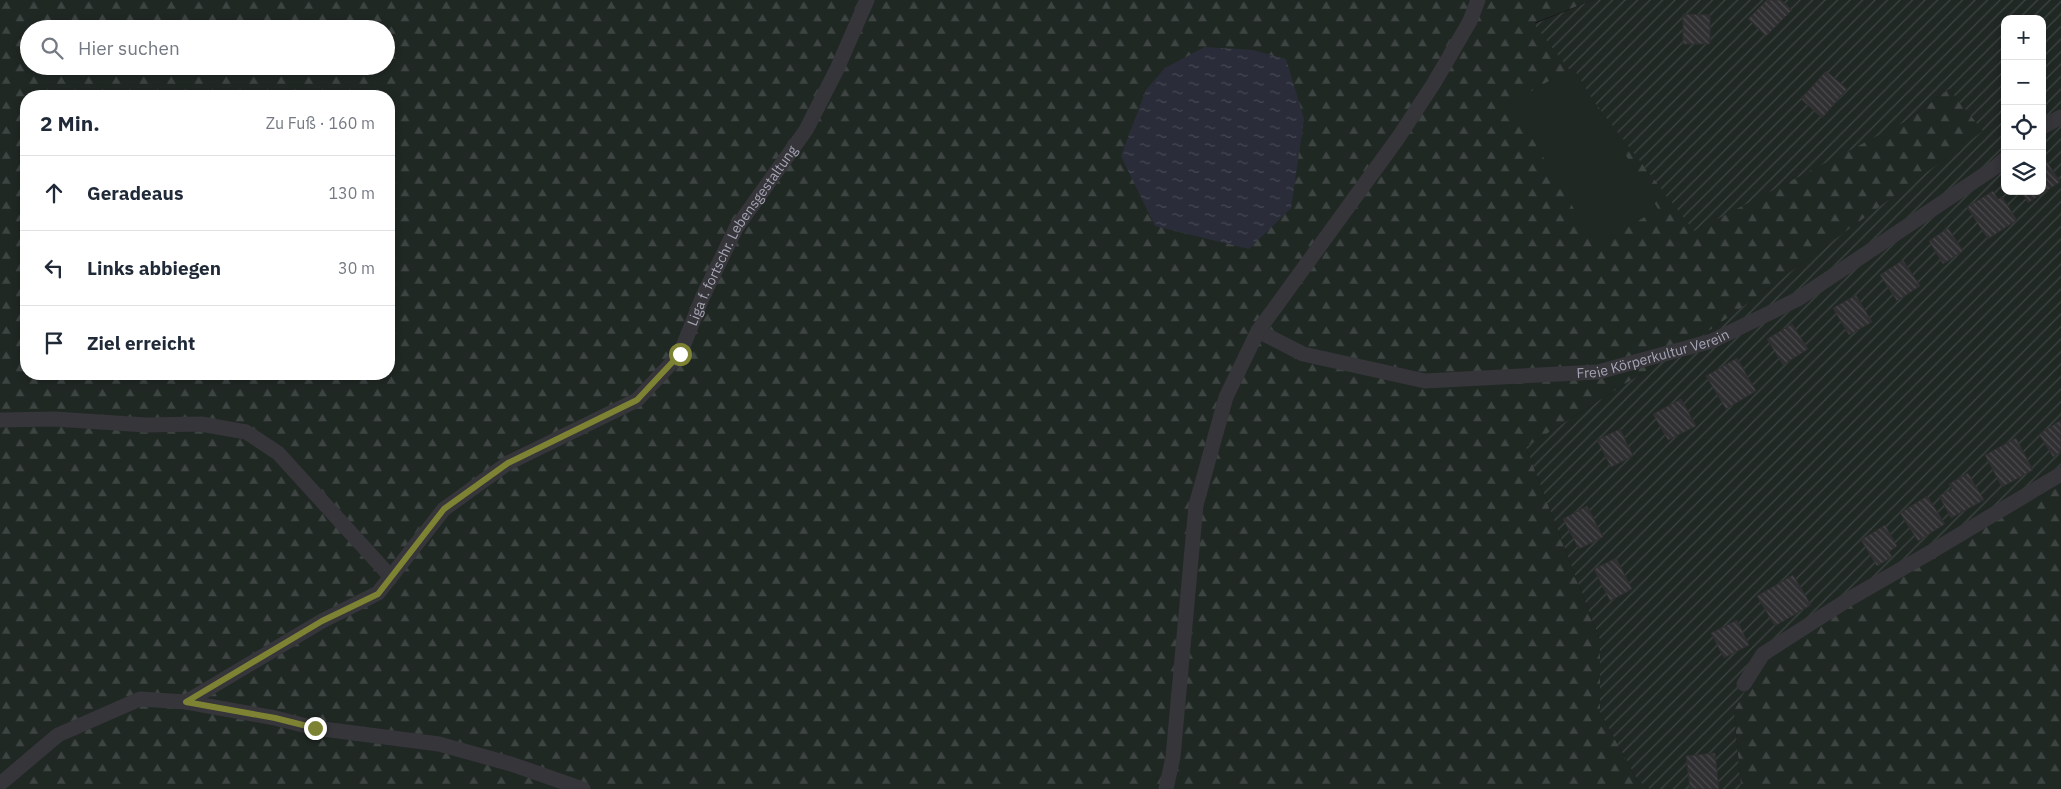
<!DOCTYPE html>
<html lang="de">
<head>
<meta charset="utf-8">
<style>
	:root { --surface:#fff; --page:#f6f6f7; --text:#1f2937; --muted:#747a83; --line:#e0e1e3 }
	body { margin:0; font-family:"IBM Plex Sans",sans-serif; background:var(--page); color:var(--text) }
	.controls { position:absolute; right:15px; top:15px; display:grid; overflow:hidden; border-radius:10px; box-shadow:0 2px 8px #0003 }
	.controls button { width:45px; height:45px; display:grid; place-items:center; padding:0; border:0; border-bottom:1px solid var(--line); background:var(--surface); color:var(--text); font:25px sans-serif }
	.stop { position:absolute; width:15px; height:15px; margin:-11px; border:4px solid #7d8333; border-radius:50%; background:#fff }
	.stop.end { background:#7d8333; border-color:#fff; box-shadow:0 1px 5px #0008 }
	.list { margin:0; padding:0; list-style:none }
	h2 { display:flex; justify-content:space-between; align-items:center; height:65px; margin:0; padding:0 20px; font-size:21px }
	h2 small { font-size:16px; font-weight:400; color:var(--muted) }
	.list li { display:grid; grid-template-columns:32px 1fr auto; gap:15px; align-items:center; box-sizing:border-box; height:75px; padding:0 20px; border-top:1px solid var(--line) }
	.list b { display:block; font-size:19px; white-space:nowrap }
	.list em { font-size:16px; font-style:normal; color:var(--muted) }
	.icon { flex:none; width:28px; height:28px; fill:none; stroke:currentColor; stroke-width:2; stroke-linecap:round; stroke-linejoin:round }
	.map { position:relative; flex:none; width:2061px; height:789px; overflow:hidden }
	.search { position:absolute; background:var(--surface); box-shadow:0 2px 8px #0003; left:20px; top:20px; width:375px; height:55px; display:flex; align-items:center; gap:12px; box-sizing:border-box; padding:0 18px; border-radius:28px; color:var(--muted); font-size:19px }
	.panel { position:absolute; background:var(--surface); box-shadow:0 2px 8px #0003; left:20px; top:90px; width:375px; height:290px; border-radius:20px }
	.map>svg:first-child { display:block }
	.forest { fill:url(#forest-firs); fill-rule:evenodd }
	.garden { fill:url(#garden-furrows); fill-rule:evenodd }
	.pitch { fill:#202824 }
	.water { fill:url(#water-ripples) }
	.building { fill:url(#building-back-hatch); stroke:#2f2e31 }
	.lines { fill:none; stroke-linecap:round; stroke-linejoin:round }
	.service { stroke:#36353a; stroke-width:15 }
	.route { stroke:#7d8333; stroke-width:6 }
	.labels { text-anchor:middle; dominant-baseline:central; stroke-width:4; stroke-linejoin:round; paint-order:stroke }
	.street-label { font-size:14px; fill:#a6a5b6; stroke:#0f0f10 }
</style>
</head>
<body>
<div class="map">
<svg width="2061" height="789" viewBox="0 0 2061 789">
	<defs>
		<pattern id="forest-firs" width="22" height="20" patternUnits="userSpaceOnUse" patternTransform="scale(1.25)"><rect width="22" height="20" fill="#202824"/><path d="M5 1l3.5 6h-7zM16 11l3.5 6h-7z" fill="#3d4442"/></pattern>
		<pattern id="garden-furrows" width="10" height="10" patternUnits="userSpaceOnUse" patternTransform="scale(1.25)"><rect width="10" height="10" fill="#202824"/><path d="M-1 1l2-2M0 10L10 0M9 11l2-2" fill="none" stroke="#3d4442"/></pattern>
		<pattern id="water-ripples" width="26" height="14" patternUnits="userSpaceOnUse" patternTransform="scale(1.25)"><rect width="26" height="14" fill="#2a2d39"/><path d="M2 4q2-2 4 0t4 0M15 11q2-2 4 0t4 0" fill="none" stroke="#464853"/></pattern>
		<pattern id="building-back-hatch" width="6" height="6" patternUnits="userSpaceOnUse" patternTransform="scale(1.25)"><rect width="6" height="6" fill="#302f31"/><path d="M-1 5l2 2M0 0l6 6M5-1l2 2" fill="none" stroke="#4b4a4d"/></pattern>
	</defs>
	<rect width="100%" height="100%" fill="#141415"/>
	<path class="forest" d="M0 0H1593L1534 23 1906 121 1949 89 1984 131 1715 327 1526 447 1600 640V712L1638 781 1650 789H0ZM29 29H386V66H29ZM26 96H389V374H26Z
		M2061 482V789H1741L1734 710 1767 655Z"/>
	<path class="garden" d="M1593 0H2061V482L1767 655 1734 710 1741 789H1650L1638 781 1600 712V640L1526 447 1715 327 1983 131 1949 89 1906 121 1694 231 1534 24ZM2005 19H2042V191H2005Z"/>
	<path class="pitch" d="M1573 67 1658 209 1596 246 1511 103Z"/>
	<path class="water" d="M1205 47 1253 50 1286 59 1304 119 1291 208 1249 249 1155 226 1121 156 1146 90 1165 68Z"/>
	<path class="building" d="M1767 0H1781L1792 10 1766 36 1748 19Z
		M1683 14 1710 15V44H1683Z
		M1826 71 1847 89 1822 118 1801 99Z
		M2046 160 2060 182 2028 203 2021 191H2042V163Z
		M1993 191 1998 199 2002 197 2017 220 1988 239 1967 207Z
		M1948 228 1963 251 1943 264 1929 241Z
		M1903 260 1920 286 1897 301 1880 275Z
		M1856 295 1872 322 1849 335 1833 308Z
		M1792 324 1808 349 1783 365 1767 339Z
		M1737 358 1756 391 1726 409 1706 376Z
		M1681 399 1696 426 1668 440 1653 414Z
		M2061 420V452L2053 457 2039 434Z
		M1620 429 1633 456 1611 467 1597 440Z
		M2016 438 2033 470 2002 487 1985 455Z
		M1968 473 1984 500 1951 518 1939 496 1952 489 1949 484Z
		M1927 496 1945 524 1918 541 1900 513Z
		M1587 506 1603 537 1579 549 1563 519Z
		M1885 525 1897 546 1889 552 1892 557 1877 566 1861 540Z
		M1616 558 1632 589 1610 601 1594 569Z
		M1793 575 1811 605 1775 626 1757 596Z
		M1737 620 1749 645 1724 658 1711 633Z
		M1715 753 1719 789H1690L1686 756Z"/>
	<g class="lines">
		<g class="service">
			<path d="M2042 127 2061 117"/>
			<path id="s1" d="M1258 331 1303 354 1425 381 1598 372 1712 341 1798 299 1997 166 2005 159"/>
			<path d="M0 420 55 419 146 425 201 424 246 432 278 453 390 576"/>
			<path d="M1744 684 1763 654 1849 599 1924 556 2061 474"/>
			<path d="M186 702 275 718 315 728 439 744 511 764 583 789"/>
			<path id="s2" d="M0 784 58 735 140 699 186 702 322 621 378 593 444 509 508 463 637 400 680 354 703 296 736 228 806 130 837 69 867 0"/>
			<path d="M1166 789 1173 757 1196 505 1226 397 1258 331 1398 138 1434 83 1470 21 1478 0"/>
		</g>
	</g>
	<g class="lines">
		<path class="route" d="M315 728 275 718 186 702 322 621 378 594 444 509 508 463 637 400 680 354"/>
	</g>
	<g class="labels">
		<g class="street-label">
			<text stroke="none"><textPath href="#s2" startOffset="959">Liga f. fortschr. Lebensgestaltung</textPath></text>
			<text stroke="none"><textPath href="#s1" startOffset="406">Freie Körperkultur Verein</textPath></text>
		</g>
	</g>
</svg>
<div class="controls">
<button>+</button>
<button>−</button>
<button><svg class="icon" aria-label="locate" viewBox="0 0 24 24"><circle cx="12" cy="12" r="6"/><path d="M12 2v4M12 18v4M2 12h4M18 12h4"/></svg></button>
<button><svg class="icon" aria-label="layers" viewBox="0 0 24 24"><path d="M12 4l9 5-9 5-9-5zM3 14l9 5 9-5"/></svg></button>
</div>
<div class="stop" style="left:680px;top:354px"></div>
<div class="stop end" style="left:315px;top:728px"></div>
<div class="search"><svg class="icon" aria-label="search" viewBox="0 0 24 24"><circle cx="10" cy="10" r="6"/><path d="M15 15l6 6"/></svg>Hier suchen</div>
<section class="panel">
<h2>2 Min.<small>Zu Fuß · 160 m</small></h2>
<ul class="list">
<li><svg class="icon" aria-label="ahead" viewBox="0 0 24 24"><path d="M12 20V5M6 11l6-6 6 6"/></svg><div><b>Geradeaus</b></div><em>130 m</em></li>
<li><svg class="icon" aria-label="left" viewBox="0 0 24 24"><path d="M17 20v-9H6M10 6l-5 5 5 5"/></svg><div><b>Links abbiegen</b></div><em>30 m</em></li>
<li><svg class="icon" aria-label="arrive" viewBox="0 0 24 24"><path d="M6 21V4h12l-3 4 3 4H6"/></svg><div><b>Ziel erreicht</b></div></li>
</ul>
</section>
</div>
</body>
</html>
